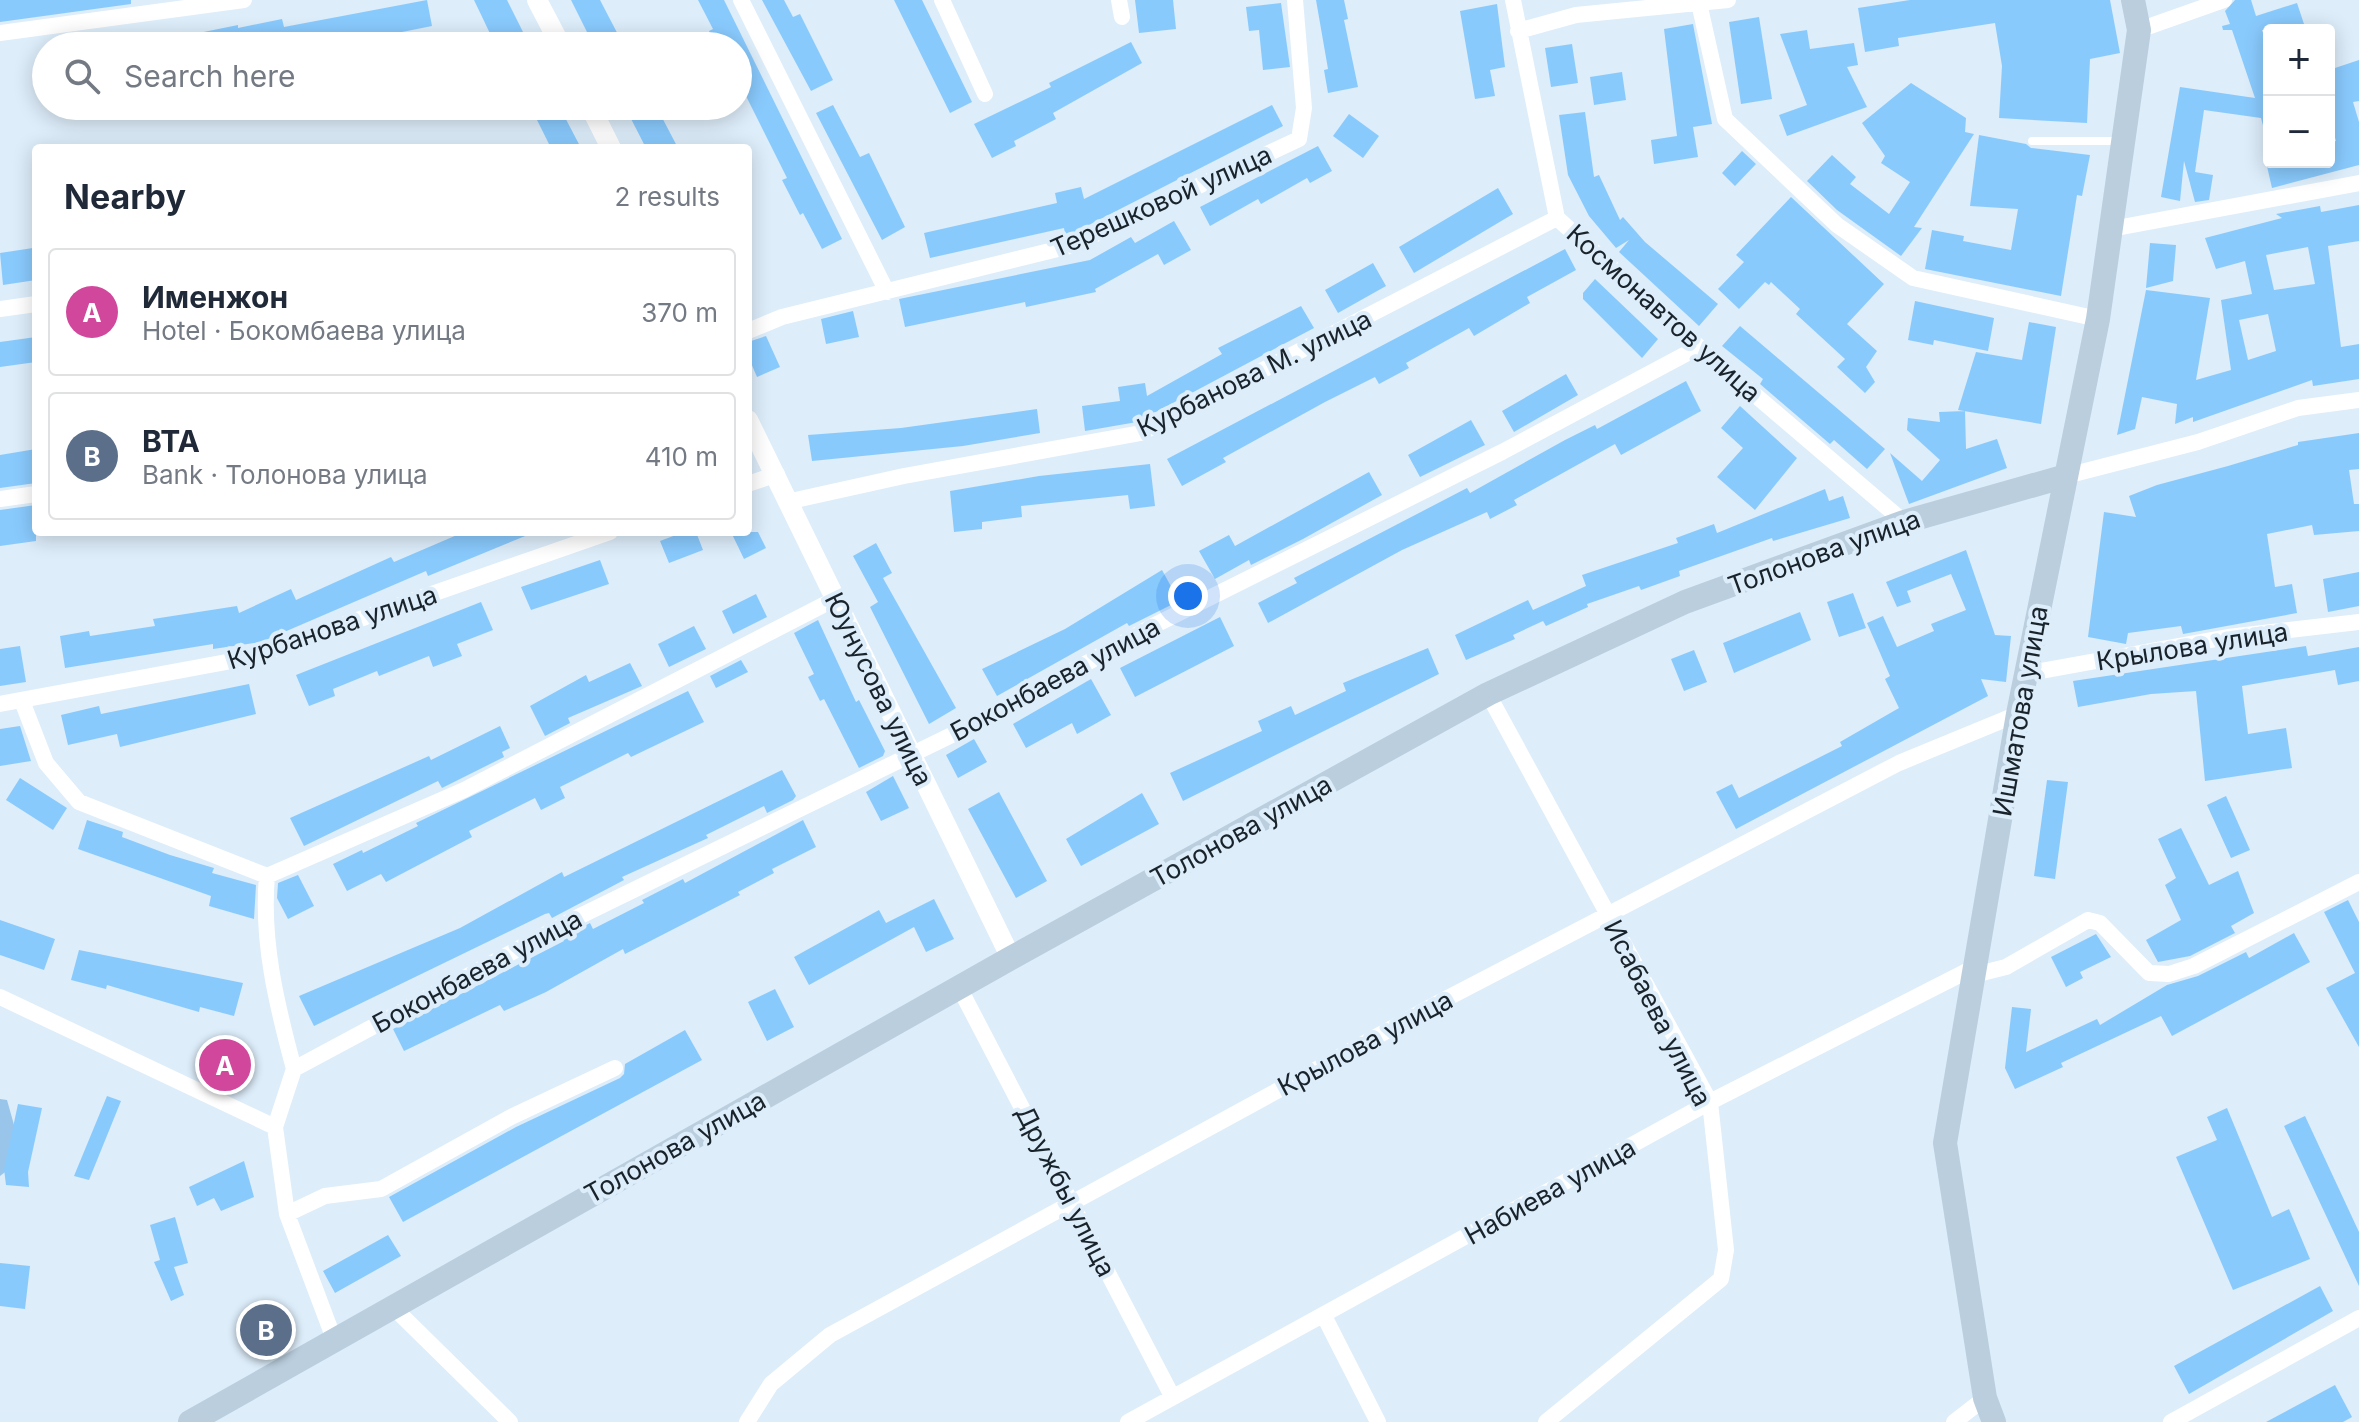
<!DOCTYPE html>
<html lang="en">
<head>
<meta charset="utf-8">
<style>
	:root { --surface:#fff; --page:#f2f2f3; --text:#1f2937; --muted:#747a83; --line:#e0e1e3; --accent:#2563eb }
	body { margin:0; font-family:Inter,sans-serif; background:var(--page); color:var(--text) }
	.controls { position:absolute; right:24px; top:24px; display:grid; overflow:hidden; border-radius:8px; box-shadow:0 4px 20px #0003 }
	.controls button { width:72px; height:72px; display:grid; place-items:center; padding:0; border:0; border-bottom:2px solid var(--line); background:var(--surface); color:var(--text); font:40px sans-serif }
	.you { position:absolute; left:1188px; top:596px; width:28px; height:28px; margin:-20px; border:6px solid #fff; border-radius:50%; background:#1a73e8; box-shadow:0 0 0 12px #1a73e833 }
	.badge { display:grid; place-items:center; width:52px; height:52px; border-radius:50%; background:var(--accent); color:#fff; font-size:26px; font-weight:700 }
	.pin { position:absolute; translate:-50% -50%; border:4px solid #fff; box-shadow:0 2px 8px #0006 }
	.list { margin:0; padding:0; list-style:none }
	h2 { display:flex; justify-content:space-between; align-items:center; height:104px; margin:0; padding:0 32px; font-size:34px }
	h2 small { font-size:26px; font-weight:400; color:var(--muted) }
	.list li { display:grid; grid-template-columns:52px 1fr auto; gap:24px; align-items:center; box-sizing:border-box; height:128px; margin:0 16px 16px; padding:0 16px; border:2px solid var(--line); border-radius:8px }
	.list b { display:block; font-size:30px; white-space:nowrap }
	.list p { margin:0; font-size:26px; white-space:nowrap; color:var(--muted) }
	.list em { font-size:26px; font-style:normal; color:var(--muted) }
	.icon { flex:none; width:44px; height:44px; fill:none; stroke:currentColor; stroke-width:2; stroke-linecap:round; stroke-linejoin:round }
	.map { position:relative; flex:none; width:2359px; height:1422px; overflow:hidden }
	.search { position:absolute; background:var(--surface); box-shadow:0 4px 20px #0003; left:32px; top:32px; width:720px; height:88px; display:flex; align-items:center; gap:20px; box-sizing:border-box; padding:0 28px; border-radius:44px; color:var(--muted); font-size:30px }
	.panel { position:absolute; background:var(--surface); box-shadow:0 4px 20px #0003; left:32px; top:144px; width:720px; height:392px; border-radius:8px }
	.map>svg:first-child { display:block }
	.green { fill:#98c5e9 }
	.building { fill:#89cafd; fill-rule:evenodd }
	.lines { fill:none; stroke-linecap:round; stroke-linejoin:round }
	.service { stroke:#fff; stroke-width:8 }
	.minor { stroke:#fff; stroke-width:16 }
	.tertiary { stroke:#fff; stroke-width:20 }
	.secondary { stroke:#bacede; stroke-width:24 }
	.labels { text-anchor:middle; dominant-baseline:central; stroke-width:8; stroke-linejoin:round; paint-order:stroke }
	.street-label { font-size:26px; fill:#19232b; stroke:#ddedfa }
</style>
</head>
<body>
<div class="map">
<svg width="2359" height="1422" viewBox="0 0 2359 1422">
	<rect width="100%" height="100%" fill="#ddedfa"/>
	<path class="green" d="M0 1099 7 1100 14 1125 13 1166 0 1176Z"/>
	<path class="building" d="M0 0H131V4L0 22Z
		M427 0 432 26 397 33 317 46H169V39L238 25V28L282 19 284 27Z
		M474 0H507L530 46H496Z
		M571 0H600L624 46H594Z
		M698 0H724L842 239 822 249 803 213 800 215 782 180 787 178 738 80V46H716L709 31 713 29Z
		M762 0H784L793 17 800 14 833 80 811 91Z
		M894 0H922L972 102 950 113Z
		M1135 0H1173L1176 29 1139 33Z
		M1316 0H1344L1348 19 1344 20 1358 87 1328 93 1324 70 1328 69Z
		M1910 0H2110L2120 53 2090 59 2087 123 1999 118 2002 66 1995 23 1898 38 1899 46 1865 52 1858 8Z
		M2235 0H2251L2256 16 2297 3 2306 30H2262L2269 51V132L2265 133 2261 118 2204 110 2195 172 2213 175 2209 200 2195 202 2184 161 2180 201 2161 197 2180 87 2255 98 2232 30H2223L2222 26 2230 24 2225 11Z
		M1281 3 1290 67 1263 70 1259 30 1249 31 1246 7Z
		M1497 4 1505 67 1490 70 1495 96 1475 99 1460 11Z
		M1759 17 1772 99 1741 104 1729 22Z
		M1693 24 1712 124 1693 127 1698 157 1654 164 1651 140 1677 136 1664 29Z
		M1807 30 1810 49 1854 43 1858 65 1847 67 1867 107 1787 136 1779 115 1807 105 1780 34Z
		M1131 42 1142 63 1053 113 1056 119 1014 141 1016 146 992 158 974 124 1051 87 1049 83Z
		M1572 44 1578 83 1551 87 1545 48Z
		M2359 60V101L2353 102 2359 122V165L2272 188 2266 162H2329V143L2336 141 2329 117V70Z
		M1622 72 1626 100 1594 105 1590 77Z
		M1911 83 1966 118 1965 132 1974 134 1914 227 1922 228 1901 256 1837 210 1807 181 1832 155 1856 177 1850 184 1889 214 1910 182 1881 163 1885 156 1862 123Z
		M833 105 860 157 869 153 905 227 882 240 816 113Z
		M1272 105 1283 126 1077 231 1065 234 1064 228 930 258 924 233 1057 203 1055 193 1081 187 1084 199Z
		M530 106H559L581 148H551Z
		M640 106H656L678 148H646L628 113Z
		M1585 112 1594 177 1599 175 1620 220 1623 217 1645 242 1718 304 1699 326 1619 252 1629 240 1616 248 1589 216 1568 175 1559 115Z
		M1349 114 1379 136 1363 158 1333 136Z
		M1979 135 2026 144 2031 148 2090 155 2082 196 2077 195 2061 296 1925 269 1932 230 1964 236 1963 241 2011 250 2018 209 1970 206Z
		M1318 146 1332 171 1310 183 1307 178 1261 204 1258 199 1210 226 1200 207Z
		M1742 151 1756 164 1735 186 1722 173Z
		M1498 188 1513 214 1414 273 1399 247Z
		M1791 197 1884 284 1847 324 1877 351 1866 367 1875 382 1865 393 1837 367 1845 359 1796 314 1800 309 1771 282 1769 285 1765 282 1739 309 1718 289 1744 262 1736 255Z
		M2359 205V241L2328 246 2341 347 2359 344V379L2313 386 2312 380 2193 422V417L2175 424 2177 404 2142 397 2135 429 2117 435 2146 290 2210 298 2196 380 2231 370 2221 300 2252 294 2245 261 2216 269 2205 238 2282 218 2276 214 2320 206 2321 212ZM2308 247 2315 284 2274 290 2266 255ZM2268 314 2276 351 2248 360 2239 320Z
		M1174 221 1191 250 1164 265 1158 254 1095 289 1096 292 1026 307 1025 302 905 327 899 299 1090 260 1131 237 1135 243Z
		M2150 243 2176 245 2173 281 2146 288Z
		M33 248 36 280 3 285 0 253Z
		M1565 249 1576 270 1527 297 1530 303 1474 336 1469 328 1406 363 1409 368 1379 384 1375 377 1325 402 1223 458 1226 462 1182 486 1167 459Z
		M1373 263 1386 286 1338 313 1325 290Z
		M1595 279 1658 339 1642 358 1583 299V293Z
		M1915 301 1994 318 1988 351 1934 340 1933 345 1908 340Z
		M1301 306 1314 328 1137 422 1085 431 1082 406 1120 401 1118 387 1145 383 1147 396 1222 354 1218 348Z
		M853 311 859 337 826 344 821 319Z
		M2029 322 2056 327 2041 424 1958 410 1976 352 2022 360Z
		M1740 326 1885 449 1867 469 1834 440 1830 444 1760 384 1763 379 1722 346Z
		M766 336 780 367 757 377 748 356V342Z
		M36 337V362L0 367V342Z
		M1566 374 1578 395 1514 432 1502 411Z
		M1686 381 1701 411 1621 455 1615 444 1514 500 1517 505 1490 519 1487 512 1402 550 1268 623 1258 603 1297 583 1294 578 1467 488 1470 493 1565 440 1595 425 1597 429Z
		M1740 406 1797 458 1755 510 1717 477 1743 448 1721 428Z
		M1037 409 1040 433 963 446 812 461 808 435 901 428Z
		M1965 411 1966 449 1997 439 2007 468 1909 504 1890 453 1922 481 1940 460 1907 430 1908 418 1940 422 1939 412Z
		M1471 420 1485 445 1420 477 1408 455Z
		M2359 433V469L2349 470 2354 504H2359V531L2314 535 2312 525 2267 534 2275 587 2292 584 2297 613 2183 634 2181 626 2128 633 2126 644 2088 637 2104 512 2136 517 2129 496 2157 485 2228 466 2298 445V442Z
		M36 449V483L0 488V455Z
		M1150 464 1155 506 1130 509 1128 495 1021 506 1022 517 982 522V529L954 532 950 491 1039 476Z
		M1369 472 1382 495 1303 539 1251 565 1249 560 1215 579 1199 551 1229 535 1235 546Z
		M1825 489 1829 501 1843 496 1850 518 1773 541 1772 538 1679 571 1680 576 1641 590 1639 586 1587 604 1588 607 1546 626 1543 621 1513 635 1515 639 1466 660 1455 635 1528 600 1533 610 1586 586 1582 575 1678 543 1676 538 1714 524 1717 533Z
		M36 505V541L0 546V510Z
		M464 532H535L428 576 426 571 261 642 213 649V644L65 668 60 636 89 631 90 636 155 626 153 619 237 606 239 613 291 589 296 600 391 557 394 562Z
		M684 532H696L703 550 669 563 660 541Z
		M731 532H758L766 548 744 559Z
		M876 543 892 573 883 578 956 708 929 724 870 607 878 602 853 556Z
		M1966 550 1995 635 2011 636 2006 682 1981 679 1988 696 1736 829 1716 792 1732 784 1739 798 1842 746 1840 742 1899 708 1885 679 1890 676 1867 623 1883 616 1897 647 1934 631 1931 624 1966 610 1951 574 1907 591 1911 602 1897 607 1886 582Z
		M600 560 609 584 531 610 521 587Z
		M1162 570 1179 601 1129 626 1127 623 997 696 982 669 1065 629Z
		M2359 572V606L2328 612 2323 579Z
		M1853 593 1866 628 1839 637 1827 602Z
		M756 594 767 617 733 634 722 611Z
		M481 602 493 630 457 644 462 656 433 667 429 656 379 676 377 671 333 689 335 696 309 706 296 675Z
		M1800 612 1811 640 1734 673 1723 643Z
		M1220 617 1234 646 1135 697 1120 668Z
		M818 620 856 702 859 700 885 751 883 756 859 768 824 699 820 701 808 677 814 674 794 633Z
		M694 626 706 649 669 667 658 644Z
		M20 646 26 682 0 686V649Z
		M2306 646 2308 656 2359 647V681L2338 685 2335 670 2242 686 2248 734 2286 728 2292 768 2205 781 2196 691 2151 694 2078 707 2073 681Z
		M1428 648 1439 674 1183 801 1170 773 1262 731 1258 721 1291 706 1295 715 1346 691 1343 683Z
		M1694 650 1707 682 1684 691 1671 659Z
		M741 660 748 672 716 688 710 676Z
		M630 663 642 686 568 718 570 723 545 736 530 706 586 675 589 682Z
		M1091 679 1111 715 1077 734 1072 723 1026 748 1013 724Z
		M249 684 256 714 120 747 117 734 68 745 61 715 99 706 101 714Z
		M688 691 704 722 631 757 628 753 560 787 565 798 541 810 535 798 469 831 472 837 386 882 381 874 347 891 333 864 362 850 363 853 418 826 416 823Z
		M20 726 31 761 0 766V729Z
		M500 726 510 748 502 752 504 757 442 788 438 781 304 846 290 818 429 756 431 760Z
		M974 739 987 762 958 778 946 755Z
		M782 770 796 796 793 800 767 813 764 806 706 835 708 838 622 877 624 880 552 918 549 913 545 914 314 1026 299 996 460 928 562 872 564 877Z
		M893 776 909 808 881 821 866 792Z
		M20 778 67 808 53 830 6 800Z
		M2047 780 2068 782 2055 879 2034 876Z
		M999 792 1047 881 1016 898 968 809Z
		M1142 793 1159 824 1081 866 1066 839Z
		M2226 796 2250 850 2231 858 2207 805Z
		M87 820 123 832 122 837 170 855 214 868 212 873 256 885 254 919 209 906 211 896 78 849Z
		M803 820 816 847 772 869 774 873 738 892 740 895 625 954 623 949 546 992 504 1011 500 1005 404 1051 393 1029 564 941 562 938 577 930 590 923 593 929 644 903 642 900 683 879 685 883Z
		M2181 828 2209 885 2238 871 2254 913 2231 926 2235 933 2190 956 2158 962 2146 940 2181 920 2165 885 2176 878 2158 839Z
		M298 875 314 906 288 919 277 898 278 883Z
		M934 899 954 939 926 952 914 927 809 985 794 957 879 910 886 923Z
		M2348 900 2359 922V1047L2326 988 2355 973 2324 912Z
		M0 920 55 939 44 970 0 955Z
		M2294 933 2310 962 2172 1036 2161 1016 2061 1063 2063 1067 2015 1089 2005 1068 2012 1007 2031 1009 2026 1052 2097 1019 2100 1025 2167 985 2198 976 2246 952 2249 958Z
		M2096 934 2111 957 2080 972 2083 978 2066 987 2051 957Z
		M79 950 243 983 234 1016 200 1007 199 1012 107 985 106 989 71 980Z
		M775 989 794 1027 767 1041 748 1002Z
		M685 1030 702 1060 403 1222 389 1197 516 1127 620 1078 624 1074 625 1064Z
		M107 1096 121 1101 89 1180 74 1176Z
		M18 1104 42 1108 28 1172 29 1187 6 1185 4 1169Z
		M2227 1108 2272 1217 2289 1209 2310 1259 2233 1290 2176 1157 2217 1140 2207 1117Z
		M2305 1116 2359 1232V1286L2284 1126Z
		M244 1161 254 1197 221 1211 214 1198 197 1206 189 1187Z
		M175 1217 188 1263 174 1267 184 1295 171 1301 154 1262 160 1260 150 1225Z
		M388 1235 401 1256 335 1293 323 1271Z
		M0 1263 30 1266 25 1309 0 1306Z
		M2320 1286 2333 1311 2189 1394 2174 1366Z
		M2335 1385 2352 1417 2343 1422H2266Z"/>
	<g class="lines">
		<path class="service" d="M2032 141H2119"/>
		<path class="minor" d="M741 0 887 292
			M942 0 985 94
			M1119 0 1122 17
			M1513 0 1557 218 1699 347 1904 522
			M1699 3 1725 119 1837 225 1913 278 2098 319
			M2139 30 2224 0
			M1518 31 1576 15 1728 0
			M0 33 244 0
			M2111 229 2359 183
			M0 309 36 304
			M748 331 782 317 1070 246 1299 139 1304 108 1295 0
			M2066 476 2198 442 2298 408 2359 400
			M748 484 777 474
			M0 499 36 494
			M791 501 904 476 1141 433 1557 218
			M2025 674 2228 637 2359 622
			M1488 694 1710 1102 1726 1250 1721 1279 1546 1422
			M22 701 46 763 79 802 267 876 464 790 835 599
			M0 704 248 658 610 532
			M267 876C261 941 277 1006 294 1069
			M1974 975 2006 967 2088 920 2100 923 2149 973 2169 974 2194 966 2359 882
			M959 987 1172 1396
			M0 997 275 1127
			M287 1214 325 1196 381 1189 511 1117 615 1068
			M392 1306 510 1422
			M1324 1316 1378 1422
			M334 1339 287 1214 275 1127 294 1069 572 920 1001 711 1151 627 1502 452 1699 347
			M747 1422 771 1384 830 1335 1438 1003 1899 763 2018 714
			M1128 1422 1710 1102 1975 967
			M1954 1422 1985 1398
			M2171 1422 2359 1318"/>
		<path class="tertiary" d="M537 0 561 46
			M590 106 611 148
			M748 420 1011 958"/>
		<path class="secondary" d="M190 1422 1011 958 1488 694 1685 602 1904 522 2066 476
			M1994 1422 1985 1398 1945 1143 2018 714 2098 319 2139 30 2133 0"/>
	</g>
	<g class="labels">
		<g class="street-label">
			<text transform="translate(1161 201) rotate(-24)">Терешковой улица</text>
			<text transform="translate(1664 313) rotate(42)">Космонавтов улица</text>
			<text transform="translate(1254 373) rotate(-26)">Курбанова М. улица</text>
			<text transform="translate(1824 552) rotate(-20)">Толонова улица</text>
			<text transform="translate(332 627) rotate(-18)">Курбанова улица</text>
			<text transform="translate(2192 646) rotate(-9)">Крылова улица</text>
			<text transform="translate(1055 679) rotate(-28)">Боконбаева улица</text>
			<text transform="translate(879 689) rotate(64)">Юунусова улица</text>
			<text transform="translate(2020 711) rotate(-80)">Ишматова улица</text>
			<text transform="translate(1241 831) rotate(-29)">Толонова улица</text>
			<text transform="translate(477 971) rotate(-28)">Боконбаева улица</text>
			<text transform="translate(1658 1013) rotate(63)">Исабаева улица</text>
			<text transform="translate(1365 1043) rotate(-28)">Крылова улица</text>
			<text transform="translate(675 1147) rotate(-29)">Толонова улица</text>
			<text transform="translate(1066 1191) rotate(63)">Дружбы улица</text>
			<text transform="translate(1550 1191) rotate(-29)">Набиева улица</text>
		</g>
	</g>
</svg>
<div class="controls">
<button>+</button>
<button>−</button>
</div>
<div class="you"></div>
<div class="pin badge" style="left:225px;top:1065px;background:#d1479c">A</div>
<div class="pin badge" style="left:266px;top:1330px;background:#5c6f8a">B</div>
<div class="search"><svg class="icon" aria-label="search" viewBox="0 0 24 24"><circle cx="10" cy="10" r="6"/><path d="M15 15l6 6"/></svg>Search here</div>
<section class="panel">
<h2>Nearby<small>2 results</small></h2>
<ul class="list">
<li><span class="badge" style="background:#d1479c">A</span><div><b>Именжон</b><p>Hotel · Бокомбаева улица</p></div><em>370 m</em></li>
<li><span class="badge" style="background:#5c6f8a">B</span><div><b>BTA</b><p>Bank · Толонова улица</p></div><em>410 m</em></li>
</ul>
</section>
</div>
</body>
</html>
